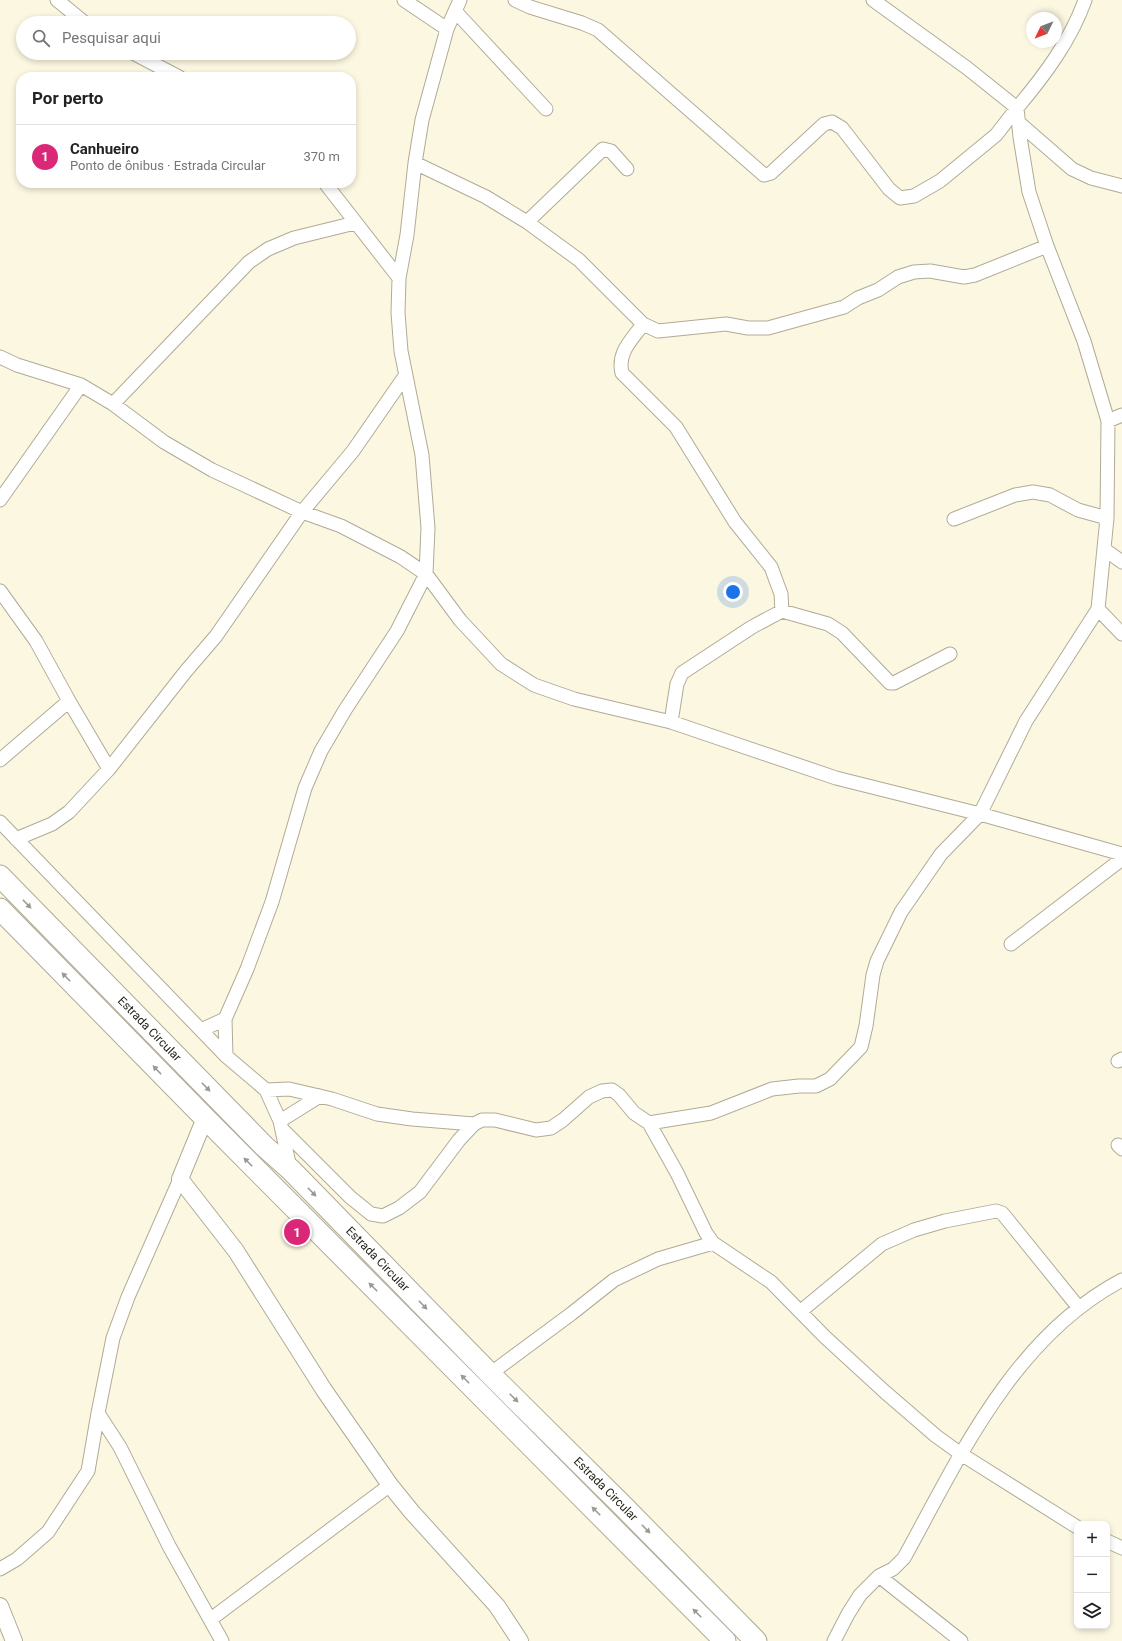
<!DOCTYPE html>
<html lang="pt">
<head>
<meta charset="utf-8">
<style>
	:root { --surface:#fff; --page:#f2f2f2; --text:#222; --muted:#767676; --line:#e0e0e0; --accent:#db2777 }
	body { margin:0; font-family:Roboto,sans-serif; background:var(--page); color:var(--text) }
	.controls { position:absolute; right:12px; bottom:12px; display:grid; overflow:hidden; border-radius:8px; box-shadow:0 2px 6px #0003 }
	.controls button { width:36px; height:36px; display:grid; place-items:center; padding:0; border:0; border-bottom:1px solid var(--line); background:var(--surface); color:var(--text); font:20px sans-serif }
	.compass { position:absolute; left:1026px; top:12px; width:36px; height:36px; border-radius:50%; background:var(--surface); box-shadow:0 2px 6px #0003; rotate:227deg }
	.you { position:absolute; left:733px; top:592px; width:14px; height:14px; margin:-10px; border:3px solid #fff; border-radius:50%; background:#1a73e8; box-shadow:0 0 0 6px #1a73e833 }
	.badge { display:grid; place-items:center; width:26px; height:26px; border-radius:50%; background:var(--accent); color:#fff; font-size:13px; font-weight:700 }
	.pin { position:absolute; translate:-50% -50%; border:2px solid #fff; box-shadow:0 1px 4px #0006 }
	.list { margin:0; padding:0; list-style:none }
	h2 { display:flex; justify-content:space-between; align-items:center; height:52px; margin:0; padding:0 16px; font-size:17px }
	h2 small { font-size:13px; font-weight:400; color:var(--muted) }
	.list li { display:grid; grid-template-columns:26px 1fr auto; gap:12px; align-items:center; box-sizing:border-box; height:64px; padding:0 16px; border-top:1px solid var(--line) }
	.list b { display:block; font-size:15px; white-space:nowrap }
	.list p { margin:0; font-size:13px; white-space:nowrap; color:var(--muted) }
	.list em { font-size:13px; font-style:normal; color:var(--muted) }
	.icon { flex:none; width:22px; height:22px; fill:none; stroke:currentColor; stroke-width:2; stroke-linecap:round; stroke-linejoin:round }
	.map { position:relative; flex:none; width:1122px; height:1641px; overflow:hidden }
	.search { position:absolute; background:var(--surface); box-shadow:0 2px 6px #0003; left:16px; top:16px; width:340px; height:44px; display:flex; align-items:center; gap:10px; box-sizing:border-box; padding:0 14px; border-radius:22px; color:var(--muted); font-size:15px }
	.panel { position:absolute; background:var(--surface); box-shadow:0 2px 6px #0003; left:16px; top:72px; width:340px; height:116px; border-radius:16px }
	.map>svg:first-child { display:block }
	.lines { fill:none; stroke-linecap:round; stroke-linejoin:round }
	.minor-casing { stroke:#b0ab96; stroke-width:15 }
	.tertiary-casing { stroke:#b0ab96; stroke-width:18 }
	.primary-casing { stroke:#b0ab96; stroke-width:23 }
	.minor { stroke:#fff; stroke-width:13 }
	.tertiary { stroke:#fff; stroke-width:16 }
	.primary { stroke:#fff; stroke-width:21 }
	.oneway { fill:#999995 }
	.labels { text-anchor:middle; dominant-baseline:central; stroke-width:3; stroke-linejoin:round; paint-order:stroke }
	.street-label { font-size:12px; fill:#1d1c14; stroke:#fcf7e1 }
</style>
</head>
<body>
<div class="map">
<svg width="1122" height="1641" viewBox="0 0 1122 1641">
	<rect width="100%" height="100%" fill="#fcf7e1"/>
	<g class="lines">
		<g class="minor-casing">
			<path id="minor" d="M57 0 85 23
				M404 0 447 29
				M515 0 530 7 582 23 598 30 764 175 771 173 824 124 832 122 842 128 889 189 900 198 914 196 940 181 996 135 1017 108 967 68 873 0
				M1085 0C1071 40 1044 76 1017 108L1020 137 1029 192 1047 246 1084 341 1108 421 1107 518 1098 609 1122 634
				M455 11 546 109
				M133 53 179 77
				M1018 122 1072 169 1091 178 1122 186
				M415 163 486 197 527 222 579 260 643 324 658 331 726 324 748 328H768L844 307 858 298 878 290 898 277 914 272 930 271 964 277 975 275 1047 246
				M325 183 399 278
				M527 222 603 149 611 151 627 169
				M643 324C632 340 617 352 622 373L676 427 735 522 771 567 781 594 782 611
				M0 357 17 365 81 385 113 404 164 442 212 470 302 512 341 526 401 557 426 574 460 620 501 664 534 685 574 699 671 722 836 778 980 814 1122 854
				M113 404 249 262 268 249 294 238 355 223
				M1108 421 1122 415
				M0 500 81 385
				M954 519 1015 495 1033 492 1050 495 1078 510 1107 518
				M1104 549 1122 562
				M0 591 36 641 69 701 109 769
				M671 722 677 684 682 673 752 627 782 611 828 624 842 633 890 683H894L950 654
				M0 760 69 701
				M0 822 226 1056 266 1090 280 1121 290 1168
				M16 839 52 824 69 812 109 769 186 671 216 636 302 512 353 451 405 376
				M1011 944 1122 859
				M201 1030 225 1019
				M226 1056 225 1019 247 969 272 902 305 788 321 751 345 710 397 631 426 574 428 528 422 455 401 351 398 313 399 278 407 235 415 163 422 120 447 29 460 0
				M1118 1061 1122 1059
				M266 1090 289 1089 332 1099 377 1114 412 1119 474 1124
				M280 1121 320 1096
				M649 1123 711 1113 772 1089 799 1086H816L830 1079 861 1047 866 1026 873 975 877 961 901 912 941 854 980 814 1026 721 1098 609
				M282 1129 350 1197 371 1214 383 1216 399 1208 420 1192 459 1140 474 1124 482 1120H495L536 1130 551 1128 563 1120 589 1097 602 1091 612 1090 619 1095 634 1113 649 1123 677 1173 706 1233 713 1243 771 1282 825 1337 885 1392 936 1436 961 1454 1077 1527
				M1118 1145 1122 1149
				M801 1311 882 1244 914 1230 945 1221 996 1211 1002 1213 1007 1219 1079 1308
				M490 1374 571 1314 614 1280 658 1259 713 1243
				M98 1413 120 1447 169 1546 222 1641
				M1107 1541 1122 1548
				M0 1569 17 1559 48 1532 88 1471 98 1413 113 1338 128 1297 180 1179
				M879 1576 961 1641
				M211 1619 390 1485
				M834 1641 848 1614 860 1595 879 1576 893 1569 904 1558C960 1456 1014 1337 1122 1280"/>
		</g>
		<g class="tertiary-casing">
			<path id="tertiary" d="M205 1118 180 1179 236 1251 324 1390 390 1485 411 1511 497 1606 520 1641
				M0 1606 14 1641"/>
		</g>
		<g class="primary-casing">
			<g id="primary">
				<path id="s1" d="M0 876 264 1146 291 1170 490 1374 623 1506 756 1641"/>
				<path d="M0 909 205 1118 725 1641"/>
			</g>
		</g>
		<use href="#minor" class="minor"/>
		<use href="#tertiary" class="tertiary"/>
		<use href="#primary" class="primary"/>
	</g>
	<defs><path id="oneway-solid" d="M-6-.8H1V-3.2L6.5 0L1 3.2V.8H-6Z"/></defs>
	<g class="oneway">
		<use href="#oneway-solid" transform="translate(27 904) rotate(46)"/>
		<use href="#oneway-solid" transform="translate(66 977) rotate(-134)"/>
		<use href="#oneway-solid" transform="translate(157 1070) rotate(-134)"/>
		<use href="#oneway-solid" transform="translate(206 1087) rotate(46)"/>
		<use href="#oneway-solid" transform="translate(248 1162) rotate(-135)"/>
		<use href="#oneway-solid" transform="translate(312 1192) rotate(46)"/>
		<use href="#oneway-solid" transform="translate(373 1287) rotate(-135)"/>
		<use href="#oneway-solid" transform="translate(423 1305) rotate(46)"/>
		<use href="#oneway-solid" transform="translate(465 1379) rotate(-135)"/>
		<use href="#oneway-solid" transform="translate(514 1398) rotate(45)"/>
		<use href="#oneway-solid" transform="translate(596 1511) rotate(-135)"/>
		<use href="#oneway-solid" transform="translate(646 1529) rotate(45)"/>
		<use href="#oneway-solid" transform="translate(697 1613) rotate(-135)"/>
	</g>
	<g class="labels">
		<g class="street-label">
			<text stroke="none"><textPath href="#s1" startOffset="214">Estrada Circular</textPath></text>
			<text stroke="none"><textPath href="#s1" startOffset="538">Estrada Circular</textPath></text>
			<text stroke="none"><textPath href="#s1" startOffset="862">Estrada Circular</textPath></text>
		</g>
	</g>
</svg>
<div class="controls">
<button>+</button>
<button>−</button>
<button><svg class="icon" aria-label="layers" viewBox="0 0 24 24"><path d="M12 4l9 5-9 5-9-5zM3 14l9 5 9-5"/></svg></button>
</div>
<svg class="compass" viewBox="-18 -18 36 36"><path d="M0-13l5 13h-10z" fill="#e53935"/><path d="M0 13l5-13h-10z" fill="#767676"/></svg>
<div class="you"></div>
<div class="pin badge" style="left:297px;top:1232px">1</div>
<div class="search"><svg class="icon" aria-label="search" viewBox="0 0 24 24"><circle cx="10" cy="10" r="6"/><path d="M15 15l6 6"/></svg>Pesquisar aqui</div>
<section class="panel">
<h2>Por perto<small></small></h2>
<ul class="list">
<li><span class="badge">1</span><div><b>Canhueiro</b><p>Ponto de ônibus · Estrada Circular</p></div><em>370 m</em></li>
</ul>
</section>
</div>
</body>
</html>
